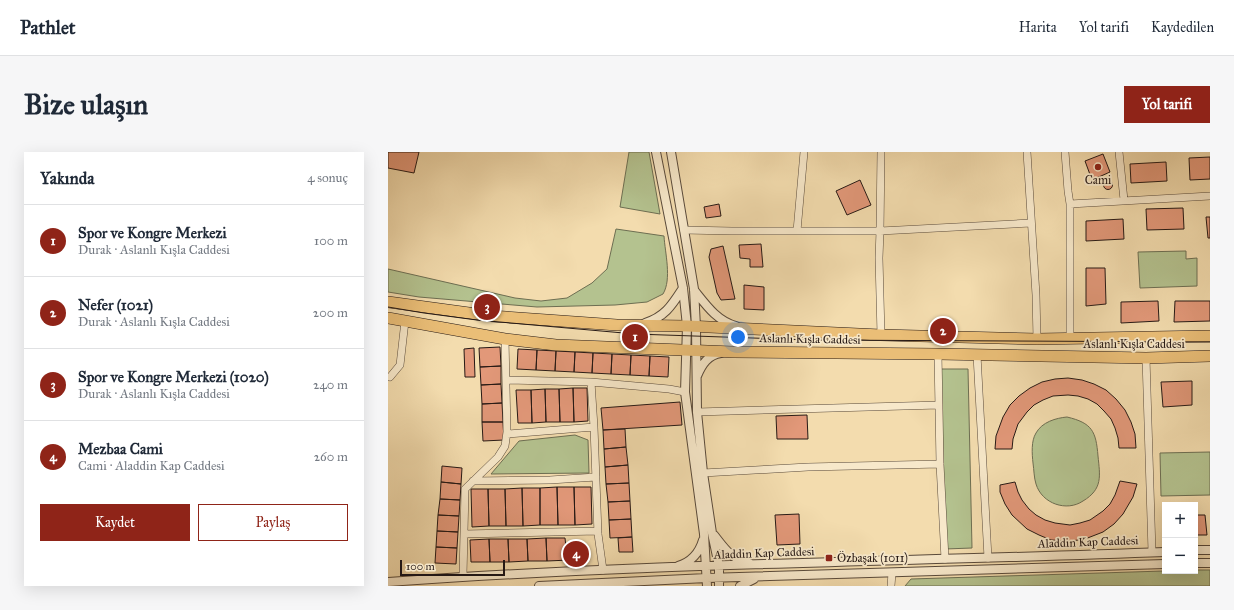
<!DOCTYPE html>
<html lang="tr">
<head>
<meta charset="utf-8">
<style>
	:root { --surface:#fff; --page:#f6f6f7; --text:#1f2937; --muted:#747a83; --line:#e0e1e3; --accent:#8f2418 }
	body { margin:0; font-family:"IM FELL Great Primer",serif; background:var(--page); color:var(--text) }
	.controls { position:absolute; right:12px; bottom:12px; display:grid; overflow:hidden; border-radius:0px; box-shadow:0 4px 16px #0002 }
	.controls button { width:36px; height:36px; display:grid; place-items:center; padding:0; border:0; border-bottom:1px solid var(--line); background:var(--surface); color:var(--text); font:20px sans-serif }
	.scale { position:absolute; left:12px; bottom:10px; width:105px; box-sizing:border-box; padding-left:4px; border:2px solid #261915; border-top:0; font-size:11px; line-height:14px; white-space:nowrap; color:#261915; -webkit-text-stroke:3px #f7e8ca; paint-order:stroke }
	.you { position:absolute; left:350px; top:185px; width:14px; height:14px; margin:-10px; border:3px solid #fff; border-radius:50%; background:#1a73e8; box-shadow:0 0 0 6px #1a73e833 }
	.badge { display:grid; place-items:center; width:26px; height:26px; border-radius:50%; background:var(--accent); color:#fff; font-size:13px; font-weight:700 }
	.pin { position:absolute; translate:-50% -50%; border:2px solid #fff; box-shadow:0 1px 4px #0006 }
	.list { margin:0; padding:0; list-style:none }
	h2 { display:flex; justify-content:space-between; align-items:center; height:52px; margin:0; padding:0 16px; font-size:17px }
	h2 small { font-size:13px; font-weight:400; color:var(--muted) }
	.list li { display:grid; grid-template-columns:26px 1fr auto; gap:12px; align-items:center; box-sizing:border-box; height:72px; padding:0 16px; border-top:1px solid var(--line) }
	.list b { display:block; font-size:15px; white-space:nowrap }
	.list p { margin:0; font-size:13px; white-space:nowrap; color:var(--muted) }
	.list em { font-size:13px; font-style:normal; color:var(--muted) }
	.actions { display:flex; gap:8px; padding:12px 16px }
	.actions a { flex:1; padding:9px 0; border:1px solid var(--accent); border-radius:0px; text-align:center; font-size:14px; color:var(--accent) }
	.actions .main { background:var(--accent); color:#fff }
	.map { position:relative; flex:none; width:822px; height:434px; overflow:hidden; border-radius:0px }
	header { display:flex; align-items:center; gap:24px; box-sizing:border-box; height:56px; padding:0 20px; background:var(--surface); border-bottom:1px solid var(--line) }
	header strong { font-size:19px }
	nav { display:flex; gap:22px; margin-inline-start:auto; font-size:14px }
	.intro { display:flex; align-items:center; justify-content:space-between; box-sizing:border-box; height:96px; padding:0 24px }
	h1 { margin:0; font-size:28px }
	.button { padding:10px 18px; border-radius:0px; background:var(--accent); color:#fff; font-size:14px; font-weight:700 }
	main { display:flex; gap:24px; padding:0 24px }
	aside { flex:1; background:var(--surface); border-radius:0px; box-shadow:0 4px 16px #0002 }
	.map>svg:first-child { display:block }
	.green { fill:#b4c28f; stroke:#6d6e52 }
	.building { fill:#e29879; stroke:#261915 }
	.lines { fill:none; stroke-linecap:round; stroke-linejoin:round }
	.minor-casing { stroke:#594a3b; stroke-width:8 }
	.tertiary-casing { stroke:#594a3b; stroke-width:10 }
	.primary-casing { stroke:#261915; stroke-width:12 }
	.minor { stroke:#f7e8ca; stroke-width:7 }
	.tertiary { stroke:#f7e8ca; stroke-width:8 }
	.primary { stroke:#eabe77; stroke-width:11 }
	.tram { stroke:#261915; stroke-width:1 }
	.poi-dot { fill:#8f2418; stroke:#f7e8ca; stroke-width:1.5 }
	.labels { text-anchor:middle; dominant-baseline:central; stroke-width:3.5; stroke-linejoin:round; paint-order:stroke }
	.poi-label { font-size:12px; fill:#261915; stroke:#f7e8ca }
	.street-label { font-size:12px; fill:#261915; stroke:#f7e8ca }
</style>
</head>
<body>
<header>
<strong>Pathlet</strong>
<nav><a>Harita</a><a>Yol tarifi</a><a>Kaydedilen</a></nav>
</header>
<div class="intro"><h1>Bize ulaşın</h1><a class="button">Yol tarifi</a></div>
<main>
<aside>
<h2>Yakında<small>4 sonuç</small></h2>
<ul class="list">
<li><span class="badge">1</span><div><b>Spor ve Kongre Merkezi</b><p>Durak · Aslanlı Kışla Caddesi</p></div><em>100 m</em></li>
<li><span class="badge">2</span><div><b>Nefer (1021)</b><p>Durak · Aslanlı Kışla Caddesi</p></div><em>200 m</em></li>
<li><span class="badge">3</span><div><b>Spor ve Kongre Merkezi (1020)</b><p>Durak · Aslanlı Kışla Caddesi</p></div><em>240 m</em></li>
<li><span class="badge">4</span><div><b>Mezbaa Cami</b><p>Cami · Aladdin Kap Caddesi</p></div><em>260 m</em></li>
</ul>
<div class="actions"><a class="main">Kaydet</a><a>Paylaş</a></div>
</aside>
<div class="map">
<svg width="822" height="434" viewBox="0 0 822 434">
	<rect width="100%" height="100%" fill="#f3dcae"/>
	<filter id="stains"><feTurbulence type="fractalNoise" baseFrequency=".005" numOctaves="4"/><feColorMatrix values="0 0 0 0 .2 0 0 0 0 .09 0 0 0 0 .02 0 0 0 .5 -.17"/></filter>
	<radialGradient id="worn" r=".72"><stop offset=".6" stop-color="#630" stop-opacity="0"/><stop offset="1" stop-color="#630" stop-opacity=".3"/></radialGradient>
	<path class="green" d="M241 0H261L272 62 232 55Z
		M228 77 276 84C277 101 284 127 275 142L259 150 227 153 149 155 31 145 0 140V117L127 146 153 149 179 146 204 131 219 117Z
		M798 99V107L809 106V134L752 136 750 100Z
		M553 217H580L584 396 557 397Z
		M679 265C704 271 708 279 710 304 712 324 715 337 695 349 679 360 654 352 648 332 646 326 646 318 645 311 644 302 643 289 648 281 654 270 668 266 679 265Z
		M187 283 200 288 201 321 103 322 131 289Z
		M822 300V343L773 344 772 301Z
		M807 418H822V434H517L523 427Z"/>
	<path class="building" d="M0 0H31L26 21 0 16Z
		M715 2 722 20 704 28 697 9Z
		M822 5V27L802 28 801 6Z
		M778 10 779 29 743 31 742 12Z
		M472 28 483 53 459 63 448 39Z
		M715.5 33a4.5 4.5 0 1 1 9 0a4.5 4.5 0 1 1-9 0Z
		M331 52 333 64 318 66 316 55Z
		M795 56 796 77 759 78 758 57Z
		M818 65H822V86H820Z
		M735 67 736 87 698 89V69Z
		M373 92 375 115H362V107L352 106 351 93Z
		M335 94 347 147 333 148 329 141 321 105 323 97Z
		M698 116H717L718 152 698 154Z
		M356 133 376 135V158L356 157Z
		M770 149 771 169 733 171V150Z
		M787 149H822V169L786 170Z
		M112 195 113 214 92 215 91 196Z
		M86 196 87 225H77L76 197Z
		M130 197 149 198 148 218 129 217Z
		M149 198 168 199 167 219 148 218Z
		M168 199 187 200 186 220 167 219Z
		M187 200 205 201 204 221 186 220Z
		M205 201 224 202 223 222 204 221Z
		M224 202 243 203 242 223 223 222Z
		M243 203 262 204 261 224 242 223Z
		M262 204 281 205 280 225 261 224Z
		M113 214V232L93 233 92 215Z
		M680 226 694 228 706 232 718 238 728 247 737 258 743 270 747 282 748 296H731L730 286 727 276 723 267 716 259 709 252 700 247 690 244 680 243 665 244 655 248 646 253 639 260 630 272 625 287 624 297H607L608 284 615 265 622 253 631 244 642 236 654 230 667 227Z
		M804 229V253L775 255 773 230Z
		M113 232 114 251 94 252 93 233Z
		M185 236H199L200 269 186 270Z
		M185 236 186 270H172L171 237Z
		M157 237H171L172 270H158Z
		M157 237 158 270 144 271 143 238Z
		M128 238H143L144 271H130Z
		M292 250 294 273 215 278 213 256Z
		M114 251 115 270H94V252Z
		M419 263 420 287H389L388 264Z
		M94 270H115L116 288 95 289Z
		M237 277 238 295 216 297 215 278Z
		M238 295 240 313 217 315 216 297Z
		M240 313 241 331 218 332 217 315Z
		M54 314 74 316 73 332 53 330Z
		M732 329 749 332 745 345 735 362 726 372 715 380 697 387 683 389 663 388 651 383 639 377 624 363 617 352 612 340V333L627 330 630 340 634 348 641 357 648 363 657 368 667 371 682 373 692 371 702 368 715 359 722 352 727 343Z
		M53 330 73 332 72 348 52 347Z
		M241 331 242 349 220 350 218 332Z
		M169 335H186L187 373H170Z
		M169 335 170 373H152V336Z
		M186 335H203L204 372 187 373Z
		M134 336H152V373L135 374Z
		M134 336 135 374H118L117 337Z
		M83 337H100L101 374 84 375Z
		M100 337H117L118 374H101Z
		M52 347 72 348 71 364 50 363Z
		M242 349 243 367 221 368 220 350Z
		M411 362 412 392 389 393 387 363Z
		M50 363 71 364 70 380 49 379Z
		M807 363H817L819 383H807Z
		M243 367 244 385 222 386 221 368Z
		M49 379 70 380 69 396 48 395Z
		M244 385 245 400H231L230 386Z
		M158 386H177L178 395H182V408L159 409Z
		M158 386 159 409H140L139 387Z
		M101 387H120L121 410H102Z
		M101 387 102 410H83L82 388Z
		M120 387H139L140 409 121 410Z
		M48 395 69 396 68 412 47 411Z
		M182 395H193V408H182Z"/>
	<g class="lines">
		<g class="minor-casing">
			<path id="minor" d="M493 0 492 79 491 106 493 183
				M639 0 648 143 649 187
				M677 0 680 39 682 52V187
				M731 0 736 48
				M682 52 822 44
				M296 78 344 79H492L643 71
				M409 79 416 0
				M550 202 552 312 557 407
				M589 203 600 406
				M758 206 764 400
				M2 225 12 213 17 169
				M118 228 203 230
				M309 260 551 253
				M206 275 203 230 281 237 297 240
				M119 282 206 275 210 382 215 418
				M315 321 420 315 552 312
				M85 329 162 328 208 325
				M76 382 210 379
				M75 424 77 337 110 305 117 294 119 280 117 187
				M503 434 504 421"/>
		</g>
		<g class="tertiary-casing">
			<path id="tertiary" d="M268 0 295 136 299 174 297 240 316 382 319 434
				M283 0 306 137 308 175 309 260 315 321 324 381 331 414V434
				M306 138C318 153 329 169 348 174
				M257 171C277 165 284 153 295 136
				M309 224C314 212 320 203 333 201
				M326 383C337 397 343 407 361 411
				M807 398H822
				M807 411H822
				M290 414C303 410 311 402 315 388
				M0 430C259 411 518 410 777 400
				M151 434 319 426 777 412
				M352 434 366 427"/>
		</g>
		<g class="primary-casing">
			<path id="primary" d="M0 150 103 164 229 173 299 174 493 183 649 187 822 184
				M0 166 117 187 168 193 345 200 550 202 758 206 822 204"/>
		</g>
		<use href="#minor" class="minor"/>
		<use href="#tertiary" class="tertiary"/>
		<use href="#primary" class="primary"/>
		<path class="tram" d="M0 155 36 161 89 168 247 182 423 188 822 190"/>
	</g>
	<g class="poi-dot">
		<circle cx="710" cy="15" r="4"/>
		<rect x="437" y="402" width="8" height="8" rx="2"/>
	</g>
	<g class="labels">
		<g class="poi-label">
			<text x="710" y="28">Cami</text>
			<text x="449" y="406" text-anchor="start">Özbaşak (1011)</text>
		</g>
		<g class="street-label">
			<text transform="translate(422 187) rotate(1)">Aslanlı Kışla Caddesi</text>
			<text x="746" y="192">Aslanlı Kışla Caddesi</text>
			<text transform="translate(700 390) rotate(-2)">Aladdin Kap Caddesi</text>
			<text transform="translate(376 401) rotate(-2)">Aladdin Kap Caddesi</text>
		</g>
	</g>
	<rect width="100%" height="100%" filter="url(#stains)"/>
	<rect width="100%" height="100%" fill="url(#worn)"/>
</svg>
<div class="controls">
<button>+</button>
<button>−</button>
</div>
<div class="scale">100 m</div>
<div class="you"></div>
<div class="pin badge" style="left:247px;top:185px">1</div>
<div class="pin badge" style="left:555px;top:179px">2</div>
<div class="pin badge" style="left:99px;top:155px">3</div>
<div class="pin badge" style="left:188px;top:402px">4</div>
</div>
</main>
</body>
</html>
